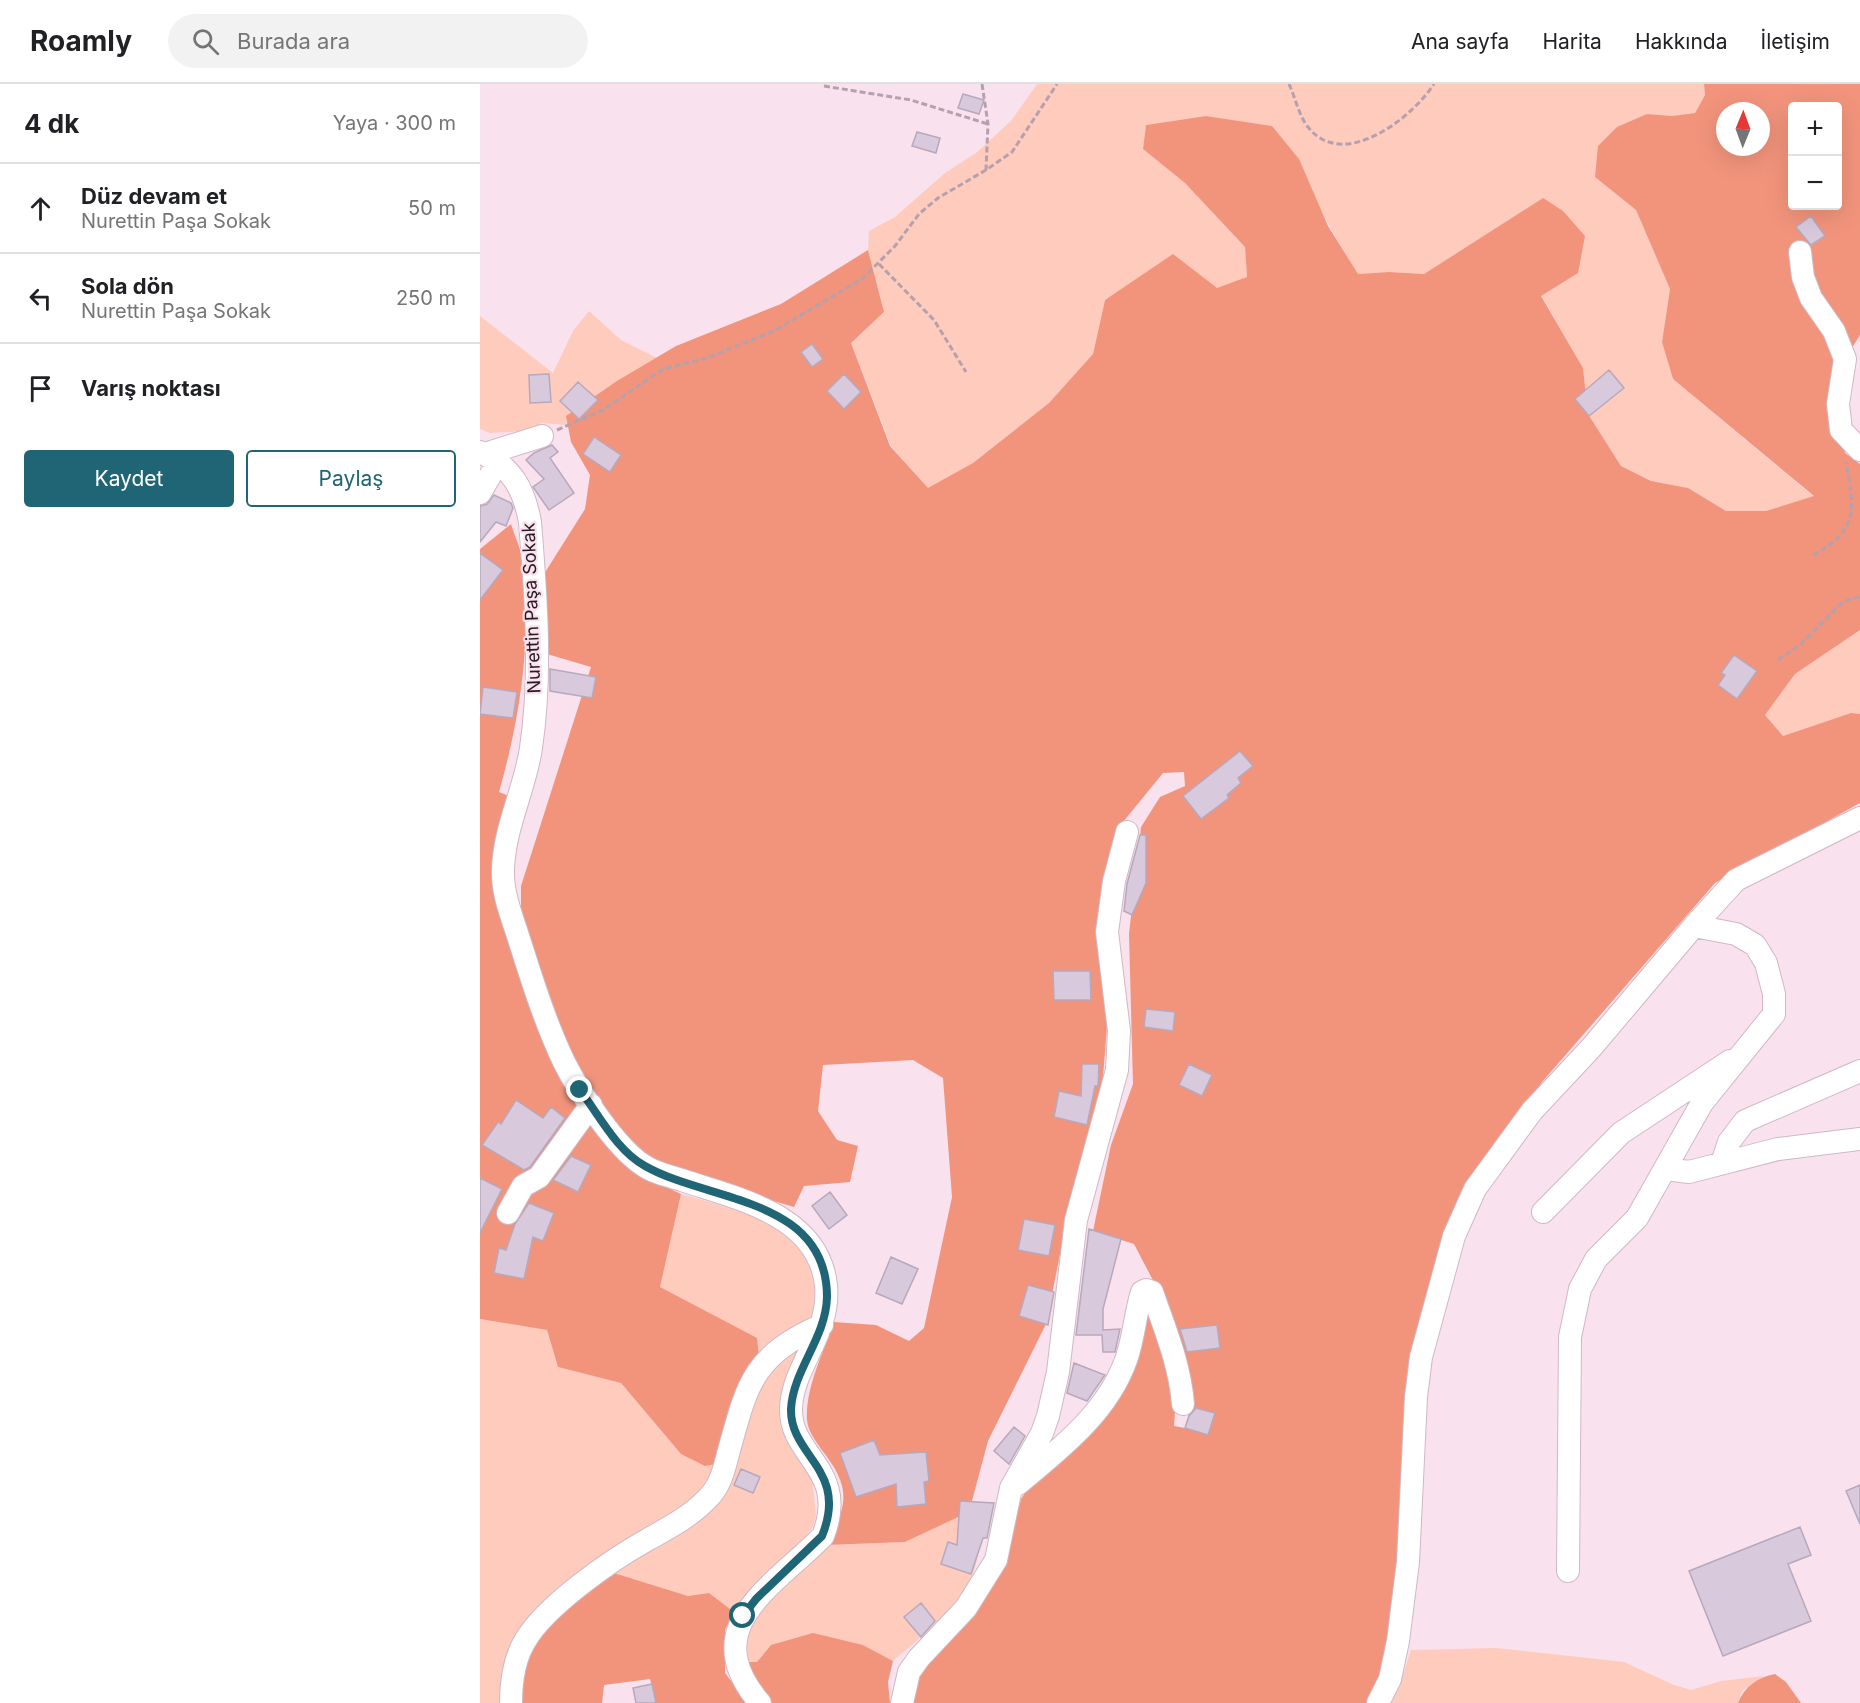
<!DOCTYPE html>
<html lang="tr">
<head>
<meta charset="utf-8">
<style>
	:root { --surface:#fff; --page:#f2f2f2; --text:#202124; --muted:#757577; --line:#e0e0e0; --accent:#206576 }
	body { margin:0; font-family:Inter,sans-serif; background:var(--page); color:var(--text) }
	.controls { position:absolute; right:18px; top:18px; display:grid; overflow:hidden; border-radius:6px; box-shadow:0 6px 24px #0002 }
	.controls button { width:54px; height:54px; display:grid; place-items:center; padding:0; border:0; border-bottom:2px solid var(--line); background:var(--surface); color:var(--text); font:30px sans-serif }
	.compass { position:absolute; left:1236px; top:18px; width:54px; height:54px; border-radius:50%; background:var(--surface); box-shadow:0 6px 24px #0002; rotate:1deg }
	.stop { position:absolute; width:18px; height:18px; margin:-14px; border:4px solid #206576; border-radius:50%; background:#fff }
	.stop.end { background:#206576; border-color:#fff; box-shadow:0 2px 6px #0008 }
	.list { margin:0; padding:0; list-style:none }
	h2 { display:flex; justify-content:space-between; align-items:center; height:78px; margin:0; padding:0 24px; font-size:26px }
	h2 small { font-size:20px; font-weight:400; color:var(--muted) }
	.list li { display:grid; grid-template-columns:39px 1fr auto; gap:18px; align-items:center; box-sizing:border-box; height:90px; padding:0 24px; border-top:2px solid var(--line) }
	.list b { display:block; font-size:22px; white-space:nowrap }
	.list p { margin:0; font-size:20px; white-space:nowrap; color:var(--muted) }
	.list em { font-size:20px; font-style:normal; color:var(--muted) }
	.actions { display:flex; gap:12px; padding:18px 24px }
	.actions a { flex:1; padding:14px 0; border:2px solid var(--accent); border-radius:6px; text-align:center; font-size:21px; color:var(--accent) }
	.actions .main { background:var(--accent); color:#fff }
	.icon { flex:none; width:33px; height:33px; fill:none; stroke:currentColor; stroke-width:2; stroke-linecap:round; stroke-linejoin:round }
	.map { position:relative; flex:none; width:1380px; height:1619px; overflow:hidden }
	header { display:flex; align-items:center; gap:36px; box-sizing:border-box; height:84px; padding:0 30px; background:var(--surface); border-bottom:2px solid var(--line) }
	header strong { font-size:28px }
	nav { display:flex; gap:33px; margin-inline-start:auto; font-size:21px }
	.search { width:420px; height:54px; background:var(--page); display:flex; align-items:center; gap:15px; box-sizing:border-box; padding:0 21px; border-radius:33px; color:var(--muted); font-size:22px }
	main { display:flex }
	aside { flex:1; background:var(--surface) }
	.map>svg:first-child { display:block }
	.green { fill:#fecbbd }
	.forest { fill:#f2947c; fill-rule:evenodd }
	.building { fill:#d9c9dd; stroke:#b7a8bb; stroke-width:1.5 }
	.lines { fill:none; stroke-linecap:round; stroke-linejoin:round }
	.minor-casing { stroke:#cfb8c4; stroke-width:24 }
	.path { stroke:#b5a1ac; stroke-width:3; stroke-dasharray:6 3; stroke-linecap:butt }
	.minor { stroke:#fff; stroke-width:22 }
	.route { stroke:#206576; stroke-width:8 }
	.labels { text-anchor:middle; dominant-baseline:central; stroke-width:4.5; stroke-linejoin:round; paint-order:stroke }
	.street-label { font-size:18px; fill:#251c21; stroke:#fae1ee }
</style>
</head>
<body>
<header>
<strong>Roamly</strong>
<div class="search"><svg class="icon" aria-label="search" viewBox="0 0 24 24"><circle cx="10" cy="10" r="6"/><path d="M15 15l6 6"/></svg>Burada ara</div>
<nav><a>Ana sayfa</a><a>Harita</a><a>Hakkında</a><a>İletişim</a></nav>
</header>
<main>
<aside>
<h2>4 dk<small>Yaya · 300 m</small></h2>
<ul class="list">
<li><svg class="icon" aria-label="ahead" viewBox="0 0 24 24"><path d="M12 20V5M6 11l6-6 6 6"/></svg><div><b>Düz devam et</b><p>Nurettin Paşa Sokak</p></div><em>50 m</em></li>
<li><svg class="icon" aria-label="left" viewBox="0 0 24 24"><path d="M17 20v-9H6M10 6l-5 5 5 5"/></svg><div><b>Sola dön</b><p>Nurettin Paşa Sokak</p></div><em>250 m</em></li>
<li><svg class="icon" aria-label="arrive" viewBox="0 0 24 24"><path d="M6 21V4h12l-3 4 3 4H6"/></svg><div><b>Varış noktası</b></div></li>
</ul>
<div class="actions"><a class="main">Kaydet</a><a>Paylaş</a></div>
</aside>
<div class="map">
<svg width="1380" height="1619" viewBox="0 0 1380 1619">
	<rect width="100%" height="100%" fill="#fae1ee"/>
	<path class="green" d="M557 0H1224L1225 11 1215 29 1192 32 1167 30 1115 93 1156 126 1190 205 1182 258 1193 295 1334 413 1286 427H1246L1208 404 1171 397 1141 382 1108 330 1103 284 1061 211 1098 189 1063 114 944 190 909 188 877 190 792 42 726 32 666 41 663 65 705 99 765 163 767 194 737 204 625 215 613 270 569 319 493 379 448 405 411 362 371 259 404 228 388 166 389 147 415 133 465 89 496 69 531 37Z
		M109 227 141 256 177 274 87 332 88 341 62 339 46 347 10 349 0 345V232L73 289 93 247Z
		M1380 546V630L1371 629 1303 652 1285 631 1315 590Z
		M201 1110C244 1123 323 1139 335 1190 338 1204 334 1218 332 1232L279 1275 180 1203Z
		M0 1235 67 1246 78 1283 141 1299 201 1370 241 1379 213 1419 150 1454 26 1619H0Z
		M322 1259 307 1301 332 1393 336 1431 333 1443 322 1456 254 1528 229 1509 208 1512 134 1489 209 1441 277 1296Z
		M489 1428C492 1440 499 1457 498 1469 494 1513 444 1550 413 1577L383 1561H291L277 1578H266L265 1547 270 1533 346 1461 425 1458Z
		M1016 1564 1144 1578 1194 1601 1211 1606 1241 1597 1284 1592 1262 1607 1258 1619H909L921 1597 931 1566Z"/>
	<path class="forest" d="M1224 0H1380V251L1365 275 1361 346 1365 369 1380 380V546L1315 590 1285 631 1303 652 1371 629 1380 630V719L1235 799 1062 998 993 1094 973 1131 904 1582 886 1619H433L434 1604 441 1587 494 1532 522 1486 541 1415 552 1398 581 1376 667 1218 696 1313 694 1342 705 1344 711 1322 677 1204 654 1160 613 1147 631 1061 653 1000 649 850 661 743 680 713 705 702 704 688 683 689 643 738 622 1006 587 1136 566 1240 508 1357 489 1428 425 1458 346 1461C369 1419 371 1403 341 1365 335 1356 328 1347 327 1336 325 1304 344 1267 354 1238L396 1241 429 1257 444 1244 472 1113 463 994 433 976 343 981 338 1027 357 1056 378 1062 370 1098 324 1102 314 1123 224 1096 172 1076 149 1055 114 1013 90 968 41 831V802L111 583 67 570 64 490 105 425 110 391 91 358 86 332 137 297 196 262 301 220 388 166 404 228 371 259 410 362 448 404 493 379 569 319 613 270 625 216 693 170 737 204 767 193 765 163 705 99 663 65 666 41 726 32 792 42 819 75 848 142 878 190 909 188 944 190 1063 114 1083 127 1105 152 1098 189 1061 212 1103 284 1108 330 1141 382 1171 397 1208 404 1246 427H1286L1334 412 1193 295 1182 258 1190 205 1156 126 1115 93 1118 62 1137 43 1167 30 1192 32 1215 29 1225 11ZM1312 22H1358V122H1312ZM1245 27H1281V63H1245Z
		M31 440C35 453 42 467 43 480 52 557 40 634 19 708L29 712 14 768 12 792 16 820 59 941 161 1091 201 1110 180 1203 277 1254 279 1275 241 1379 225 1382 201 1370 141 1299 78 1283 67 1246 0 1235V465Z
		M134 1489 208 1512 229 1509 254 1528 245 1546V1589L268 1619H176L170 1595 124 1601 122 1619H38L43 1577 72 1535Z
		M333 1549 383 1561 413 1577 408 1598 410 1619H291L266 1578H277L291 1561Z
		M1295 1590 1306 1598 1321 1619H1258C1264 1603 1278 1593 1295 1590Z"/>
	<path class="building" d="M483 10 504 16 499 30 478 24Z
		M437 48 460 54 456 69 432 62Z
		M1331 132 1345 152 1331 161 1316 143Z
		M332 260 343 275 332 283 321 268Z
		M1129 286 1144 304 1109 332 1095 315Z
		M69 290 71 318 50 319 49 291Z
		M364 290 381 308 364 325 347 307Z
		M98 298 118 316 99 335 80 317Z
		M114 353 141 371 130 388 103 370Z
		M72 361 78 368 70 374 94 409 69 426 53 403 64 395 46 376 54 369Z
		M14 411 31 419 33 424 26 442 16 438 0 458V422L7 420Z
		M0 469 23 486 0 516Z
		M1254 571 1277 587 1257 615 1238 601 1245 591 1241 589Z
		M70 585 116 593 112 614 70 607Z
		M3 603 37 608 33 634 0 630Z
		M760 667 773 682 758 694 761 699 747 711 749 714 721 735 703 712Z
		M660 751H666V799L652 831 644 827 647 800Z
		M573 887H610L611 916H574Z
		M666 925 695 928 693 947 664 943Z
		M602 980H619L618 1002H615L607 1041 574 1033 579 1007 601 1012Z
		M709 980 732 991 722 1012 699 1001Z
		M36 1016 63 1034 71 1023 85 1034 50 1083 44 1086 2 1061 18 1038 21 1040Z
		M91 1072 111 1081 98 1108 73 1096Z
		M0 1094 22 1105 0 1149Z
		M350 1108 367 1131 349 1145 332 1122Z
		M49 1119 74 1129 63 1157 53 1153 44 1195 14 1189 19 1164 26 1166 35 1140Z
		M544 1135 575 1141 569 1172 538 1166Z
		M609 1145 641 1155 623 1225V1246L640 1245 635 1268H623L622 1251H596Z
		M411 1173 438 1185 422 1220 396 1209Z
		M548 1201 574 1208 568 1241 539 1232Z
		M737 1241 740 1264 707 1268 700 1245Z
		M594 1279 625 1291 607 1317 587 1309Z
		M716 1324 735 1329 728 1351 705 1344 709 1332Z
		M534 1343 545 1352 529 1380 514 1367Z
		M394 1356 400 1371 446 1368 449 1397 444 1398 446 1420 417 1423 416 1400 376 1413 360 1369Z
		M261 1385 280 1393 273 1409 254 1401Z
		M1380 1401V1440L1366 1407Z
		M480 1417 514 1419 507 1454H503L491 1490 461 1480 468 1458 477 1461Z
		M1320 1443 1331 1471 1308 1480 1331 1537 1243 1572 1209 1487Z
		M441 1519 455 1537 441 1553 424 1533Z
		M172 1600 176 1619H156L153 1604Z"/>
	<g class="lines">
		<g class="minor-casing">
			<path id="minor" d="M1320 168 1323 193 1331 214 1354 247 1365 275 1358 320 1361 346 1380 366
				M0 368C32 383 44 405 50 438 56 512 62 590 51 664 45 705 24 744 23 786 22 809 32 833 39 855 52 896 65 938 84 978 98 1006 136 1064 163 1081 174 1089 189 1092 202 1096 257 1115 338 1130 346 1201 351 1250 312 1282 311 1325 310 1373 369 1385 343 1452 293 1503 215 1543 280 1619
				M5 370 62 352
				M0 409 18 378
				M1214 842 1256 796 1380 734
				M1242 1079 1249 1058 1265 1037 1380 987
				M1185 1085 1209 1088 1298 1065 1380 1055
				M1063 1128 1141 1049 1250 977
				M28 1129 43 1102 59 1093 111 1021
				M538 1400C580 1365 627 1329 646 1276 654 1254 655 1230 662 1208L666 1206 672 1208C685 1245 700 1281 703 1320
				M31 1619C31 1599 34 1575 45 1557 65 1522 131 1476 167 1456 188 1444 210 1433 227 1415 240 1403 244 1386 248 1370 267 1302 271 1272 342 1241
				M422 1619 429 1588 439 1574 486 1524 516 1476 531 1404 562 1349 568 1332 578 1288 596 1136 637 986 639 947 627 848 634 797 647 748
				M898 1619 910 1595 918 1557 928 1478 936 1313 941 1273 974 1152 995 1105 1052 1027 1111 964 1214 842 1256 850 1275 861 1286 879 1294 910V930L1222 1019 1157 1134 1116 1175 1100 1205 1090 1253 1088 1487"/>
		</g>
		<path class="path" d="M502 0 508 40 506 86
			M809 0C815 13 819 32 828 43 863 88 932 34 954 0
			M344 2 431 16 508 40
			M399 180 454 236 486 288
			M77 346 123 326 183 285 227 274 294 247 382 195 415 162 439 130 458 114 506 86 532 68 577 0
			M1333 471C1380 446 1374 425 1366 378
			M1298 576 1320 561 1364 517 1380 513"/>
		<use href="#minor" class="minor"/>
	</g>
	<g class="lines">
		<path class="route" d="M100 1006C119 1031 137 1067 165 1082 228 1118 347 1113 347 1213 346 1254 313 1286 311 1325 310 1373 369 1385 342 1452L276 1515 263 1532"/>
	</g>
	<g class="labels">
		<g class="street-label">
			<text transform="translate(51 524) rotate(-92)">Nurettin Paşa Sokak</text>
		</g>
	</g>
</svg>
<div class="controls">
<button>+</button>
<button>−</button>
</div>
<svg class="compass" viewBox="-18 -18 36 36"><path d="M0-13l5 13h-10z" fill="#e53935"/><path d="M0 13l5-13h-10z" fill="#757577"/></svg>
<div class="stop" style="left:263px;top:1532px"></div>
<div class="stop end" style="left:100px;top:1006px"></div>
</div>
</main>
</body>
</html>
